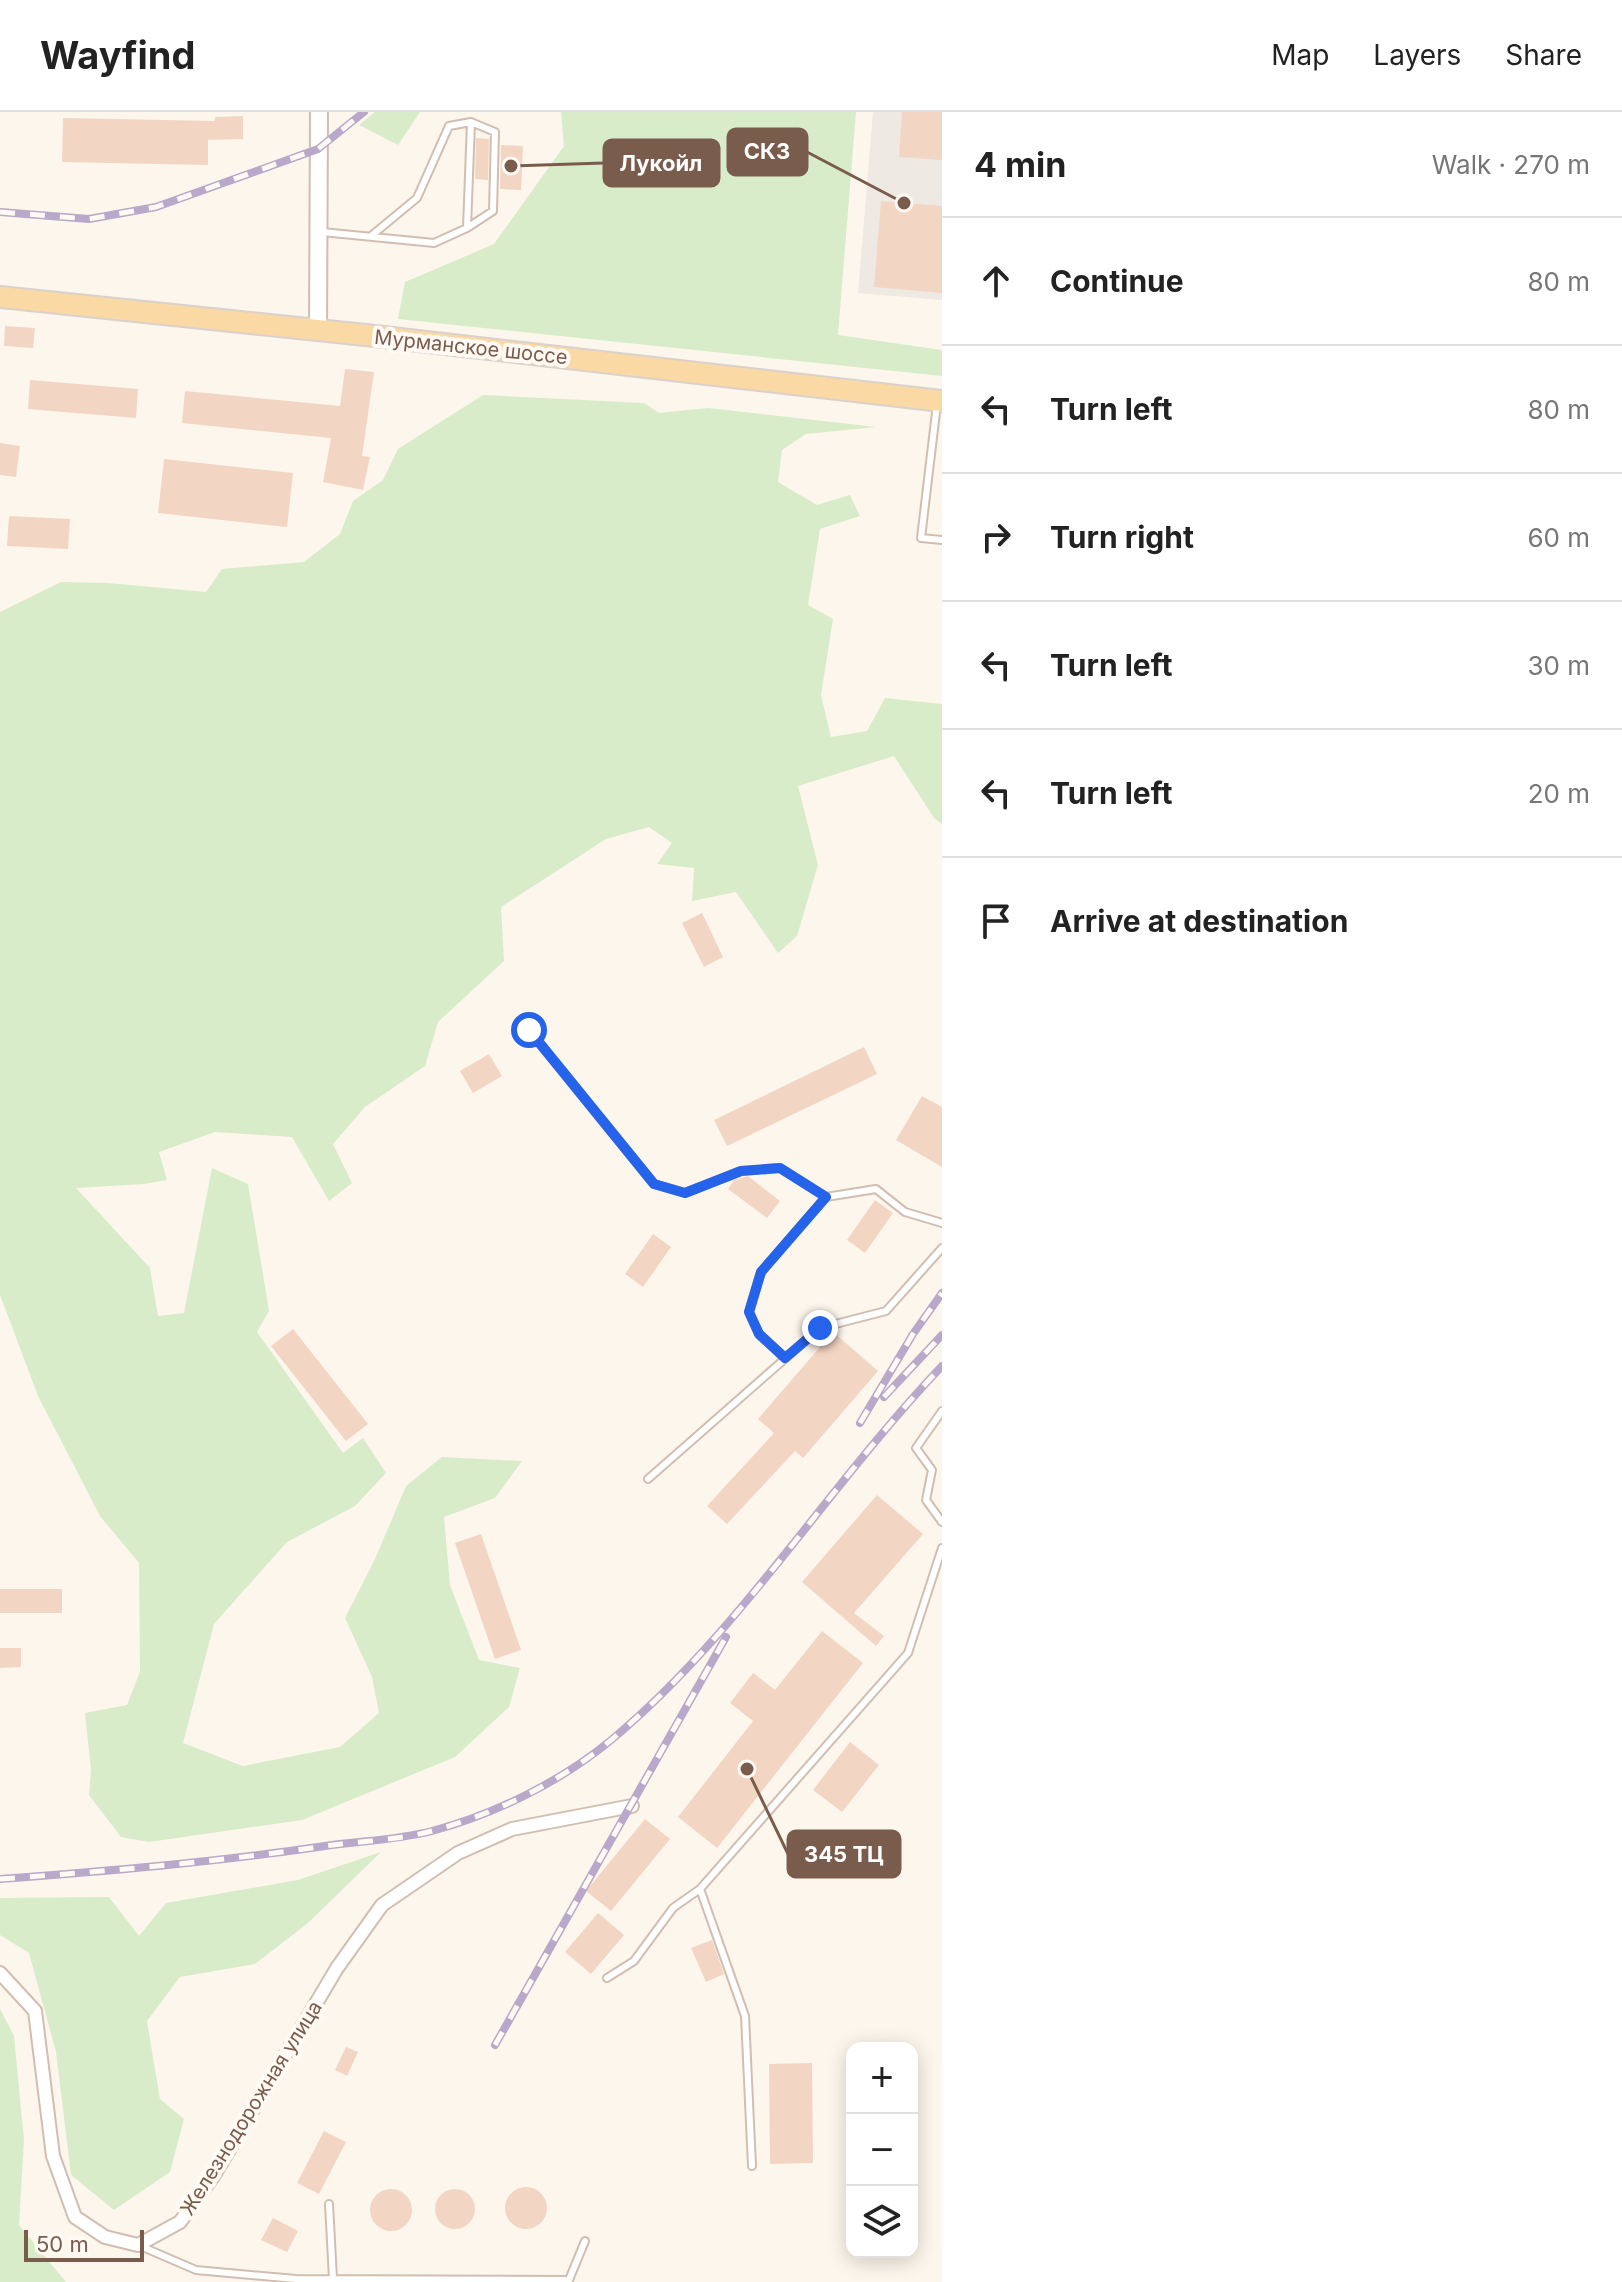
<!DOCTYPE html>
<html lang="en">
<head>
<meta charset="utf-8">
<style>
	:root { --surface:#fff; --page:#f6f6f6; --text:#222; --muted:#767676; --line:#e0e0e0 }
	body { margin:0; font-family:Inter,sans-serif; background:var(--page); color:var(--text) }
	.controls { position:absolute; right:24px; bottom:24px; display:grid; overflow:hidden; border-radius:16px; box-shadow:0 4px 20px #0003 }
	.controls button { width:72px; height:72px; display:grid; place-items:center; padding:0; border:0; border-bottom:2px solid var(--line); background:var(--surface); color:var(--text); font:40px sans-serif }
	.scale { position:absolute; left:24px; bottom:20px; width:120px; box-sizing:border-box; padding-left:8px; border:4px solid #7a5c4d; border-top:0; font-size:22px; line-height:28px; white-space:nowrap; color:#7a5c4d; -webkit-text-stroke:6px #fffaf3; paint-order:stroke }
	.stop { position:absolute; width:24px; height:24px; margin:-18px; border:6px solid #2563eb; border-radius:50%; background:#fff }
	.stop.end { background:#2563eb; border-color:#fff; box-shadow:0 2px 8px #0008 }
	.list { margin:0; padding:0; list-style:none }
	h2 { display:flex; justify-content:space-between; align-items:center; height:104px; margin:0; padding:0 32px; font-size:34px }
	h2 small { font-size:26px; font-weight:400; color:var(--muted) }
	.list li { display:grid; grid-template-columns:52px 1fr auto; gap:24px; align-items:center; box-sizing:border-box; height:128px; padding:0 32px; border-top:2px solid var(--line) }
	.list b { display:block; font-size:30px; white-space:nowrap }
	.list em { font-size:26px; font-style:normal; color:var(--muted) }
	.icon { flex:none; width:44px; height:44px; fill:none; stroke:currentColor; stroke-width:2; stroke-linecap:round; stroke-linejoin:round }
	.map { position:relative; flex:none; width:942px; height:2170px; overflow:hidden }
	header { display:flex; align-items:center; gap:48px; box-sizing:border-box; height:112px; padding:0 40px; background:var(--surface); border-bottom:2px solid var(--line) }
	header strong { font-size:38px }
	nav { display:flex; gap:44px; margin-inline-start:auto; font-size:28px }
	main { display:flex }
	aside { flex:1; background:var(--surface) }
	.map>svg:first-child { display:block }
	.industrial { fill:#efe9e4 }
	.green { fill:#d8ecc9 }
	.building { fill:#f3d5c3 }
	.lines { fill:none; stroke-linecap:round; stroke-linejoin:round }
	.service-casing { stroke:#d1beb0; stroke-width:10 }
	.minor-casing { stroke:#d1beb0; stroke-width:16 }
	.tertiary-casing { stroke:#d1beb0; stroke-width:20 }
	.primary-casing { stroke:#dad1cd; stroke-width:24 }
	.service { stroke:#fff; stroke-width:6 }
	.minor { stroke:#fff; stroke-width:12 }
	.tertiary { stroke:#fff; stroke-width:16 }
	.primary { stroke:#fbd9a5; stroke-width:20 }
	.rail-casing { stroke:#b9a8c9; stroke-width:8 }
	.rail { stroke:#fffaf3; stroke-width:5; stroke-dasharray:15; stroke-linecap:butt }
	.route { stroke:#2563eb; stroke-width:10 }
	.labels { text-anchor:middle; dominant-baseline:central; stroke-width:8; stroke-linejoin:round; paint-order:stroke }
	.street-label { font-size:20px; fill:#7a5c4d; stroke:#fffaf3 }
	.leader { fill:none; stroke:#7a5c4d; stroke-width:3 }
	.callout-dot { fill:#7a5c4d; stroke:#fffaf3; stroke-width:3 }
	.callout { fill:#7a5c4d; stroke:#7a5c4d; stroke-width:3 }
	.callout-label { font-size:22px; text-anchor:middle; font-weight:bold; fill:#fff }
</style>
</head>
<body>
<header>
<strong>Wayfind</strong>
<nav><a>Map</a><a>Layers</a><a>Share</a></nav>
</header>
<main>
<div class="map">
<svg width="942" height="2170" viewBox="0 0 942 2170">
	<rect width="100%" height="100%" fill="#fdf6ec"/>
	<path class="industrial" d="M873 0H942V188L858 181Z"/>
	<path class="green" d="M375 0H420L398 33 359 13Z
		M561 0H856L838 223 942 238V264L398 207 405 170 494 132 564 34Z
		M483 283 644 291 659 301 708 296 876 315 806 322 782 338 778 370 817 393 850 383 860 404 820 417 808 493 833 507 821 583 831 625 867 619 885 586 942 592V712L934 706 894 644 798 674 818 753 797 824 778 841 736 780 692 789 694 756 657 752 672 731 649 715 606 727 501 795 504 849 438 910 425 954 365 995 333 1032 352 1071 329 1089 292 1025 215 1020 159 1040 167 1068 144 1072 76 1076 150 1156 158 1204 184 1201 212 1056 248 1072 269 1199 257 1220 343 1341 363 1326 386 1361 355 1394 287 1430 214 1512 183 1631 243 1654 340 1635 379 1601 372 1565 345 1506 375 1447 406 1374 442 1345 522 1349 495 1386 444 1405 450 1473 479 1548 520 1556 509 1595 455 1645 302 1708 149 1730 121 1725 89 1683 91 1658 85 1601 127 1593 140 1560 139 1451 100 1404 38 1284 0 1183V500L61 470 108 471 206 480 222 457 304 450 340 422 353 389 383 368 398 337Z
		M381 1740 308 1811 255 1852 180 1865 147 1909 160 1987 184 2007 170 2060 114 2098 71 2063 56 1940 29 1841 0 1823V1786L109 1785 139 1824 166 1791 298 1768Z
		M0 1897 14 1924 24 2028 19 2113 66 2170H0Z"/>
	<path class="building" d="M902 0H942V48L899 45Z
		M243 4V27L208 28V53L62 50 63 6 215 9V5Z
		M476 26 489 27 488 68 475 67Z
		M501 33 523 34 521 78 500 77Z
		M881 89 942 94V181L874 175Z
		M5 214 35 216 33 236 4 234Z
		M345 257 374 260 362 344 370 345 363 378 323 370 331 326 182 311 185 279 340 294Z
		M30 268 138 277 136 306 28 297Z
		M0 331 20 334 16 365 0 363Z
		M164 347 293 361 287 415 158 401Z
		M9 404 70 407 68 437 7 434Z
		M702 801 723 845 704 855 682 811Z
		M864 935 877 962 727 1034 714 1008Z
		M489 942 502 964 473 981 460 959Z
		M922 984 942 995V1055L896 1028Z
		M748 1064 780 1089 767 1106 728 1077 734 1068Z
		M875 1088 893 1101 865 1141 847 1128Z
		M653 1122 671 1135 643 1175 625 1162Z
		M293 1217 368 1312 346 1329 271 1234Z
		M833 1220 878 1259 803 1346 795 1339 727 1412 707 1394 774 1321 758 1307Z
		M877 1383 923 1422 854 1501 884 1524 876 1534 802 1470Z
		M481 1422 521 1538 495 1547 455 1431Z
		M0 1477H62V1501H0Z
		M822 1519 863 1551 717 1736 678 1705 753 1609 730 1591 753 1561 775 1578Z
		M0 1536H21V1555L0 1556Z
		M850 1630 879 1653 842 1700 813 1678Z
		M645 1707 670 1727 611 1799 586 1779Z
		M598 1801 624 1823 591 1862 565 1840Z
		M712 1828 724 1862 706 1870 691 1836Z
		M346 1935 358 1940 347 1964 335 1958Z
		M812 1951 813 2051 770 2052 769 1952Z
		M324 2019 346 2030 319 2082 297 2071Z
		M505 2096a21 21 0 1 1 42 0a21 21 0 1 1-42 0Z
		M370 2098a21 21 0 1 1 42 0a21 21 0 1 1-42 0Z
		M435 2097a20 20 0 1 1 40 0a20 20 0 1 1-40 0Z
		M273 2106 298 2119 287 2140 261 2128Z"/>
	<g class="lines">
		<g class="service-casing">
			<path id="service" d="M467 116 493 99 495 20 471 10
				M322 120 434 131 467 116 471 10 449 14 417 86 371 124
				M937 292 921 426 942 428
				M529 918 654 1072 685 1081 741 1059 780 1056 826 1085
				M785 1246 759 1222 749 1200 761 1160 826 1085 876 1077 905 1100 942 1111
				M942 1299 916 1336 932 1358 926 1388 942 1410
				M648 1367 820 1216 886 1199 942 1136
				M607 1866 634 1849 673 1796 700 1777
				M752 2054 745 1904 700 1777 908 1541 942 1436
				M329 2092 333 2167
				M138 2133 196 2158 296 2167 569 2168 585 2129"/>
		</g>
		<g class="minor-casing">
			<path id="minor" d="M0 1861 35 1899 53 2044 75 2105 105 2125 138 2133 180 2110 214 2063 337 1856 382 1793 458 1741 512 1717 632 1694"/>
		</g>
		<g class="tertiary-casing">
			<path id="tertiary" d="M318 219 319 0"/>
		</g>
		<g class="primary-casing">
			<path id="primary" d="M0 185 375 224 942 289"/>
		</g>
		<use href="#service" class="service"/>
		<use href="#minor" class="minor"/>
		<use href="#tertiary" class="tertiary"/>
		<use href="#primary" class="primary"/>
		<g class="rail-casing">
			<path id="rail" d="M0 100 89 107 156 95 318 37 364 0
				M884 1285 942 1223
				M860 1311 913 1222 942 1181
				M0 1767C109 1759 217 1750 325 1734 360 1729 398 1728 432 1719 495 1702 560 1670 610 1629 739 1522 827 1375 942 1254
				M495 1933 726 1525"/>
		</g>
		<use href="#rail" class="rail"/>
	</g>
	<g class="lines">
		<path class="route" d="M529 918 654 1072 685 1081 741 1059 780 1056 826 1085 761 1160 749 1200 759 1222 785 1246 820 1216"/>
	</g>
	<g class="labels">
		<g class="street-label">
			<text transform="translate(471 235) rotate(6)">Мурманское шоссе</text>
			<text transform="translate(251 1996) rotate(-58)">Железнодорожная улица</text>
		</g>
	</g>
	<path class="leader" d="M904 91L807 40M511 54L604 51M747 1657L788 1742"/>
	<g class="callout-dot">
		<circle cx="904" cy="91" r="8"/>
		<circle cx="511" cy="54" r="8"/>
		<circle cx="747" cy="1657" r="8"/>
	</g>
	<g class="callout">
		<rect x="728" y="17" width="79" height="46" rx="8"/>
		<rect x="604" y="28" width="115" height="46" rx="8"/>
		<rect x="788" y="1719" width="112" height="46" rx="8"/>
	</g>
	<g class="callout-label">
		<text x="767" y="47">СКЗ</text>
		<text x="661" y="59">Лукойл</text>
		<text x="844" y="1750">345 ТЦ</text>
	</g>
</svg>
<div class="controls">
<button>+</button>
<button>−</button>
<button><svg class="icon" aria-label="layers" viewBox="0 0 24 24"><path d="M12 4l9 5-9 5-9-5zM3 14l9 5 9-5"/></svg></button>
</div>
<div class="scale">50 m</div>
<div class="stop" style="left:529px;top:918px"></div>
<div class="stop end" style="left:820px;top:1216px"></div>
</div>
<aside>
<h2>4 min<small>Walk · 270 m</small></h2>
<ul class="list">
<li><svg class="icon" aria-label="ahead" viewBox="0 0 24 24"><path d="M12 20V5M6 11l6-6 6 6"/></svg><div><b>Continue</b></div><em>80 m</em></li>
<li><svg class="icon" aria-label="left" viewBox="0 0 24 24"><path d="M17 20v-9H6M10 6l-5 5 5 5"/></svg><div><b>Turn left</b></div><em>80 m</em></li>
<li><svg class="icon" aria-label="right" viewBox="0 0 24 24"><path d="M7 20v-9h11M14 6l5 5-5 5"/></svg><div><b>Turn right</b></div><em>60 m</em></li>
<li><svg class="icon" aria-label="left" viewBox="0 0 24 24"><path d="M17 20v-9H6M10 6l-5 5 5 5"/></svg><div><b>Turn left</b></div><em>30 m</em></li>
<li><svg class="icon" aria-label="left" viewBox="0 0 24 24"><path d="M17 20v-9H6M10 6l-5 5 5 5"/></svg><div><b>Turn left</b></div><em>20 m</em></li>
<li><svg class="icon" aria-label="arrive" viewBox="0 0 24 24"><path d="M6 21V4h12l-3 4 3 4H6"/></svg><div><b>Arrive at destination</b></div></li>
</ul>
</aside>
</main>
</body>
</html>
